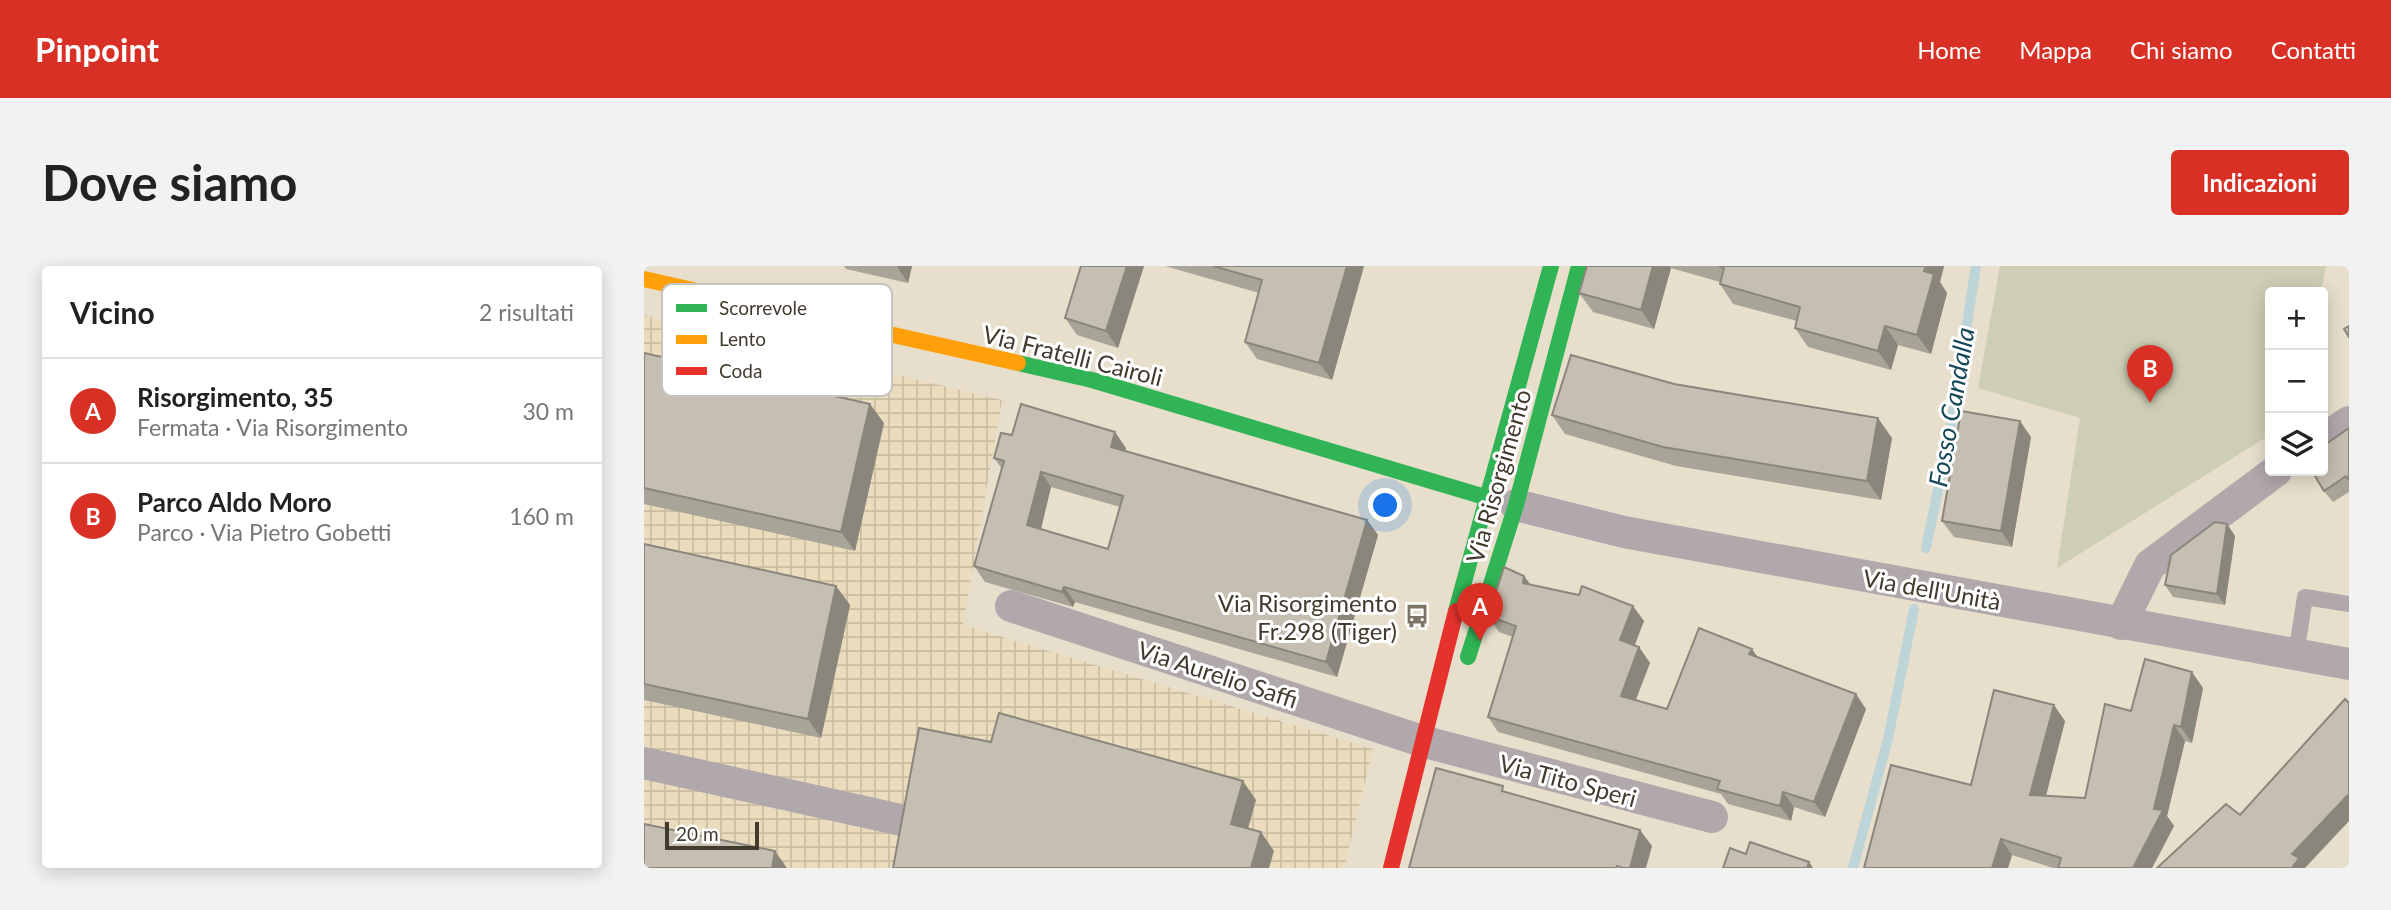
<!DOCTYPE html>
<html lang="it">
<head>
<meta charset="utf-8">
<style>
	:root { --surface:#fff; --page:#f2f2f2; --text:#222; --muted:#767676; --line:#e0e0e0; --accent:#d93025 }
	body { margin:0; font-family:Lato,sans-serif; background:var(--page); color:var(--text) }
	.controls { position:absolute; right:21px; top:21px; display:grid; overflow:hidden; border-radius:7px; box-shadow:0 4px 18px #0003 }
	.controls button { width:63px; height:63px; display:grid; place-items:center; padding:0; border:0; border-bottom:2px solid var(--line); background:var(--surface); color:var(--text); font:35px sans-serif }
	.scale { position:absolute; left:21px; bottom:18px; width:94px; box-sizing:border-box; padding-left:7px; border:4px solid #423b2d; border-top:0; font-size:19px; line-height:24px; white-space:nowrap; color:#423b2d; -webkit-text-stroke:5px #fff; paint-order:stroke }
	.you { position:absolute; left:742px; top:240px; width:24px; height:24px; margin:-18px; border:5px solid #fff; border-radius:50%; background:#1a73e8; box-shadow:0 0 0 10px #1a73e833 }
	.badge { display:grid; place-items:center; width:46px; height:46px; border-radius:50%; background:var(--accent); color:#fff; font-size:23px; font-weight:700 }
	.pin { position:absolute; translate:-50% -58px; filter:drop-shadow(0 2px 4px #0008) }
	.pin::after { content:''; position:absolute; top:37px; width:24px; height:21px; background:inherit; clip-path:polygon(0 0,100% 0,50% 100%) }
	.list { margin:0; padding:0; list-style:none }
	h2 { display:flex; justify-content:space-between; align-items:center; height:91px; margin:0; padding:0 28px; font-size:30px }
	h2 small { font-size:23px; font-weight:400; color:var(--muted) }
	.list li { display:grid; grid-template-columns:46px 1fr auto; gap:21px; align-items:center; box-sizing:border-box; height:105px; padding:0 28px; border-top:2px solid var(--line) }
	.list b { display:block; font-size:26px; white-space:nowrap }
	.list p { margin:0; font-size:23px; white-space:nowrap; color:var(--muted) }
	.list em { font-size:23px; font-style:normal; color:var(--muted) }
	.icon { flex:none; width:38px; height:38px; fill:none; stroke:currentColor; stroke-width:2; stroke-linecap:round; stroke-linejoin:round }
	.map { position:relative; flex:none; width:1705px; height:602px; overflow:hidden; border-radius:7px }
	header { display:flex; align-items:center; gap:42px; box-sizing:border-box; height:98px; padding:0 35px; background:var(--accent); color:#fff }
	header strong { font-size:33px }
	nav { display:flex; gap:38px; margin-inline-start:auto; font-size:24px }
	.intro { display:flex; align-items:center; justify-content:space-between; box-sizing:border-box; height:168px; padding:0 42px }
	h1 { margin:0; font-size:49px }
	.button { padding:18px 32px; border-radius:7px; background:var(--accent); color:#fff; font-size:24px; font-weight:700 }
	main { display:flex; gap:42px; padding:0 42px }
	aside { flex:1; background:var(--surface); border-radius:7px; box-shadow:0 4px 18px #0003 }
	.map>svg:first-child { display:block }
	.industrial { fill:url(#industrial-grid) }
	.green { fill:#cecdb5 }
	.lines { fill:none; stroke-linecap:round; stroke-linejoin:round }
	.stream { stroke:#bdd4d9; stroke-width:10 }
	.lane { stroke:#b1a8ac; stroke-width:16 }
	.street { stroke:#b1a8ac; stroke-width:32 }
	.fast { stroke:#30b455; stroke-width:16 }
	.slow { stroke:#ff9f0a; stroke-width:16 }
	.jam { stroke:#e5322d; stroke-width:16 }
	.wall { fill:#a9a498; fill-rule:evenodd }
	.shaded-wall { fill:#8a867c }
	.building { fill:#c5bfb1; stroke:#8a867c; stroke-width:2; fill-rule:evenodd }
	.labels { text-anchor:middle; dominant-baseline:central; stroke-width:6; stroke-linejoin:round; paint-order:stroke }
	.street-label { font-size:24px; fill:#423b2d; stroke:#fff }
	.poi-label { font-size:24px; fill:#423b2d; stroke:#fff; text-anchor:end }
	.water-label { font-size:26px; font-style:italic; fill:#154858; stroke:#fff }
	.key { fill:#fff; stroke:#c6c4c0; stroke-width:2 }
	.key-label { font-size:19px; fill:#423b2d }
</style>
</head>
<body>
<header>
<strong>Pinpoint</strong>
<nav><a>Home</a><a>Mappa</a><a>Chi siamo</a><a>Contatti</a></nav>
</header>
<div class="intro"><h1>Dove siamo</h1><a class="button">Indicazioni</a></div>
<main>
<aside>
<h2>Vicino<small>2 risultati</small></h2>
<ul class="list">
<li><span class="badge">A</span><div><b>Risorgimento, 35</b><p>Fermata · Via Risorgimento</p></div><em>30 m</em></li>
<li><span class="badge">B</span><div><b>Parco Aldo Moro</b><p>Parco · Via Pietro Gobetti</p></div><em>160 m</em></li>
</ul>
</aside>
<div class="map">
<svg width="1705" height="602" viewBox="0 0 1705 602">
	<defs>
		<pattern id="industrial-grid" width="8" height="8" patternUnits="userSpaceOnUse" patternTransform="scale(1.75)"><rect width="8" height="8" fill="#eadcbc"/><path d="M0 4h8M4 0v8" fill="none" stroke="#cabea2"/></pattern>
	</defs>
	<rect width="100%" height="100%" fill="#e7dfcc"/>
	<path class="industrial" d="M0 49 358 134 319 359 729 483 700 602H0Z"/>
	<path class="green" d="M1356 0H1682L1677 26H1626V169L1413 302 1436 152 1334 122Z"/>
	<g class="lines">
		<path class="stream" d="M1282 282 1307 161 1332 0
			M1209 602 1244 473 1270 343"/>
		<path class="lane" d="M1652 389 1661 331 1705 338"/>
		<path class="street" d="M1679 174 1705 156
			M872 239 980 266 1705 398
			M367 340 781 476 1068 551
			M1477 358 1506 299 1632 205
			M0 497 257 554"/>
		<path class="fast" d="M374 97 448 114 841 231
			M812 345 907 0
			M824 391 872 239 935 0"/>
		<path class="slow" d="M0 13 374 97"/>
		<path class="jam" d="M747 602 812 345"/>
	</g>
	<path class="wall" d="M200 0H268L264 17 202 3Z
		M437 0H500L474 82 433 69 421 52Z
		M521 0H720L688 114 613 93 601 76 615 27Z
		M943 0H1300L1296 16 1303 27 1287 88 1254 79 1247 104 1164 81 1151 62 1153 55 1089 38 1076 18V16L1027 2 1010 63 949 46 935 27Z
		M0 87 240 157 211 285 0 238Z
		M1030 118 1248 172 1237 234 1032 200 921 168 908 149Z
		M1705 162V226L1689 236 1680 225Z
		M368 169 482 182 481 185 723 254 734 269 693 411 431 336 429 341 341 316 330 300 358 203 350 192ZM407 221 476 241 464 283 397 263Z
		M1387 171 1368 281 1310 271 1298 255Z
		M1583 258 1591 270 1581 339 1529 331 1521 319Z
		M0 278 192 320 206 339 177 472 0 434Z
		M880 310 886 318 1000 355 990 379 995 381 1006 397 992 434 1023 443 1108 383 1113 391 1222 443 1181 551 1150 541 1147 555 1084 538 1077 528 854 466 844 451 869 371 855 366 844 350Z
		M1559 422 1548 477 1541 475 1523 550 1530 560 1508 602H1409L1368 589 1364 602 1327 519 1421 455 1402 530 1441 532 1487 445Z"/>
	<path class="shaded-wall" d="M254 0H268L264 17 254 2Z
		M483 0H500L474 82 462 65Z
		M703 0H720L688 114 675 97Z
		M1009 0H1025L1027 2 1010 63 997 44Z
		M1282 0H1300L1296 16 1303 27 1287 88 1273 69Z
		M1241 60 1254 79 1247 104 1234 85Z
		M226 138 240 157 211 285 197 266Z
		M1234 152 1248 172 1237 234 1223 215Z
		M1376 155 1387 171 1368 281 1357 265Z
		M471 166 482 182 478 196 467 181Z
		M397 206 407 221 394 275 383 259Z
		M723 254 734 269 693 411 682 396Z
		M1583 258 1591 270 1581 339 1573 328Z
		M880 310 891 325 879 317Z
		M192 320 206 339 177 472 164 453Z
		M420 321 431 336 429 341 418 326Z
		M989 340 1000 355 987 389 976 374Z
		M995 381 1006 397 987 445 977 430Z
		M1108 383 1118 398 1105 388Z
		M1548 406 1559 422 1548 477 1537 461Z
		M1212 428 1222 443 1181 551 1170 536Z
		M1410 439 1421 455 1398 545 1386 529Z
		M1530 459 1541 475 1523 550 1530 560 1508 602H1489L1510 543Z
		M599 515 612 534 600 577 587 558Z
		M1139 526 1150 541 1147 555 1136 540Z
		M1705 528V555L1661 602H1648V588Z
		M996 564 1008 580 1002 602H986Z
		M617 566 630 585 625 602H607Z
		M1357 573 1368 589 1364 602H1348Z
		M131 585 143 602H128Z
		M1165 596 1169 602H1163Z"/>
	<path class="building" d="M437 0H483L462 65 421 52Z
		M569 0H703L675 97 601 76 618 14Z
		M943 0H1009L997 44 935 27Z
		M1075 0H1282L1280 5 1290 8 1273 69 1241 60 1234 85 1151 62 1156 41 1076 18 1080 2Z
		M1705 60V71L1700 63Z
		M0 87 226 138 197 266 0 222Z
		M927 89 1030 118 1234 152 1223 215 1019 181 908 149Z
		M377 138 471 166 467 181 723 254 682 396 420 321 418 326 330 300 360 195 350 192 357 167 368 169ZM397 206 479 230 464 283 383 259Z
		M1317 145 1376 155 1357 265 1298 255Z
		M1705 162V214L1702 210 1680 225 1668 205H1679V180Z
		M1571 256 1583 258 1573 328 1521 319 1527 289Z
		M0 278 192 320 164 453 0 418Z
		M860 301 880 310 879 317 935 329 938 320 989 340 976 374 995 381 977 430 1023 443 1055 362 1108 383 1105 388 1212 428 1170 536 1139 526 1136 540 1073 523 1076 515 844 451 872 360 844 350Z
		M1501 393 1548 406 1537 461 1530 459 1510 543 1519 544 1489 602H1414L1417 592 1357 573 1348 602H1220L1247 499 1327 519 1350 424 1410 439 1386 529 1441 532 1461 438 1487 445Z
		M1701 433 1705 437V528L1648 588 1655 592 1648 602H1513L1582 538 1596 549Z
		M355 447 599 515 587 558 617 566 607 602H249L275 462 347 476Z
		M792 502 859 520 858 525 996 564 986 602H979L973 600 972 602H765Z
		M0 558 131 585 128 602H0Z
		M1106 576 1165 596 1163 602H1079L1086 582 1102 588Z"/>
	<defs>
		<g id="bus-bare" transform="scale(1.89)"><path d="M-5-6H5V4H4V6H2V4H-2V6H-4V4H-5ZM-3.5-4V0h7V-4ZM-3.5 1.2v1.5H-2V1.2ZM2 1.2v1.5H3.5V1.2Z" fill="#7c7465" stroke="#fff" stroke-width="2.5" paint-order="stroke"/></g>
	</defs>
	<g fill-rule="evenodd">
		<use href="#bus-bare" x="773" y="350"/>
	</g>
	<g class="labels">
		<g class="street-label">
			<text transform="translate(429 89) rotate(14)">Via Fratelli Cairoli</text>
			<text transform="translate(854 210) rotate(-74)">Via Risorgimento</text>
			<text transform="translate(1288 323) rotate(10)">Via dell'Unità</text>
			<text transform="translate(574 408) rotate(18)">Via Aurelio Saffi</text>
			<text transform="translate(924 514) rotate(15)">Via Tito Speri</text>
		</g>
		<g class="poi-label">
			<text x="753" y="336">Via Risorgimento<tspan x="753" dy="28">Fr.298 (Tiger)</tspan></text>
		</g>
		<g class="water-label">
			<text transform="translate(1307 141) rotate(-80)">Fosso Candalla</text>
		</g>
	</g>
	<rect x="18" y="18" width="230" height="112" rx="10" class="key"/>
	<rect x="32" y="38" width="31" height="8" fill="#30b455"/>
	<rect x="32" y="69" width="31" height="9" fill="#ff9f0a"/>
	<rect x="32" y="101" width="31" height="8" fill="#e5322d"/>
	<g class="key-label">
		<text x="75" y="49">Scorrevole</text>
		<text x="75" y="80">Lento</text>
		<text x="75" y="112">Coda</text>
	</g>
</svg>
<div class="controls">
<button>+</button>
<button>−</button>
<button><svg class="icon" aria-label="layers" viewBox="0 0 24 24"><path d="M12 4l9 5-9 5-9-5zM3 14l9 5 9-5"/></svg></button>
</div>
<div class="scale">20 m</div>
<div class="you"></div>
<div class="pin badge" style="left:836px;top:375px">A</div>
<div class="pin badge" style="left:1506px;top:137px">B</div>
</div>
</main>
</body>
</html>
